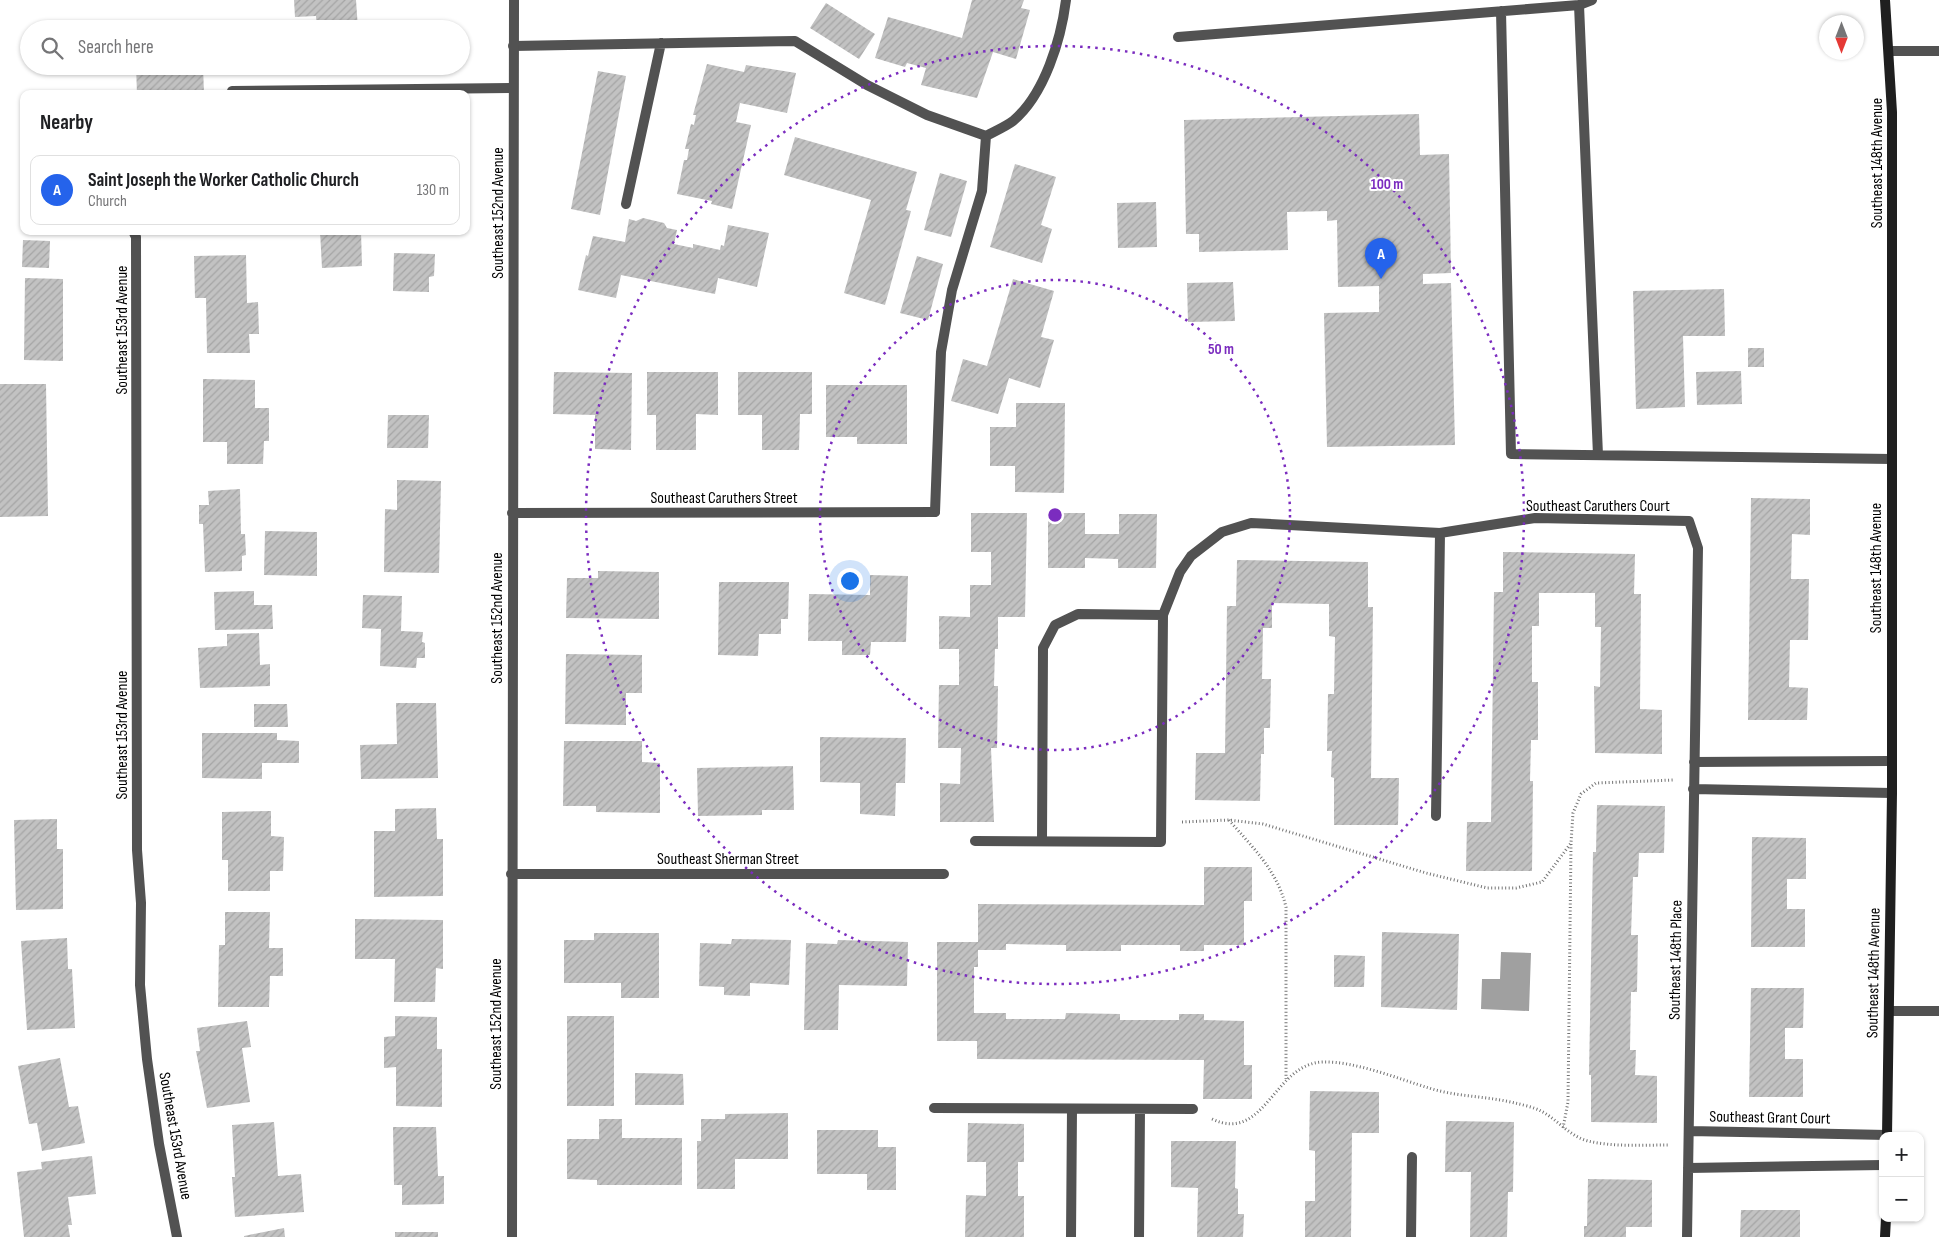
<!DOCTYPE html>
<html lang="en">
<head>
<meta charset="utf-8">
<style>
	:root { --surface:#fff; --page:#f6f6f6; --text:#202124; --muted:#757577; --line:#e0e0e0; --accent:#2563eb }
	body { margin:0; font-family:"Sofia Sans Condensed",sans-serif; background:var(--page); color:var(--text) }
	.controls { position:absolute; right:15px; bottom:15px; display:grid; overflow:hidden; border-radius:10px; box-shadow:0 1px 4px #0004 }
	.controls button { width:45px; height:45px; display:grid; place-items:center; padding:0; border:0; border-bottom:1px solid var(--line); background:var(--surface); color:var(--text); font:25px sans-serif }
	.compass { position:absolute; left:1819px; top:15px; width:45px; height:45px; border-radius:50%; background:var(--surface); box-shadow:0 1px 4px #0004; rotate:180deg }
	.you { position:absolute; left:849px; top:580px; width:18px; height:18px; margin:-12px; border:4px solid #fff; border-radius:50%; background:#1a73e8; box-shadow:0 0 0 8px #1a73e833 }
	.badge { display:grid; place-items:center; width:32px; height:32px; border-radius:50%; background:var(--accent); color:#fff; font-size:16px; font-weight:700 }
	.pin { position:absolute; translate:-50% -41px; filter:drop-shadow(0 1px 2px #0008) }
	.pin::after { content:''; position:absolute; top:26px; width:18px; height:15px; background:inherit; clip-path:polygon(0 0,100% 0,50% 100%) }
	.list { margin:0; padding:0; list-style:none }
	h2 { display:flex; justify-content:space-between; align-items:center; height:65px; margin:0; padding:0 20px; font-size:21px }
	h2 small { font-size:16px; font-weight:400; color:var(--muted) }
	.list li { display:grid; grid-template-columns:32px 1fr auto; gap:15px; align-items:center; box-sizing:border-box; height:70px; margin:0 10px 10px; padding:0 10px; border:1px solid var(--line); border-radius:10px }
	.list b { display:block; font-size:19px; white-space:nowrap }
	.list p { margin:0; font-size:16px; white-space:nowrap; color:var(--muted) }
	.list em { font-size:16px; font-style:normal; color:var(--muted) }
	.icon { flex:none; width:28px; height:28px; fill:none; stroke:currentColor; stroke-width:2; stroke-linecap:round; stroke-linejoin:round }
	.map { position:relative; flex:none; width:1939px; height:1237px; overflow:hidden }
	.search { position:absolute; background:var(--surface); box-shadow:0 1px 4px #0004; left:20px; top:20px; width:450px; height:55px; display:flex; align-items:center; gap:12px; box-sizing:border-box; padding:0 18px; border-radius:28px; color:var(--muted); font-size:19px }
	.panel { position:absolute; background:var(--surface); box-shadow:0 1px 4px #0004; left:20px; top:90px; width:450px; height:145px; border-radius:10px }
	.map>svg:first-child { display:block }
	.water { fill:#a0a0a0 }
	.building { fill:url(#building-hatch) }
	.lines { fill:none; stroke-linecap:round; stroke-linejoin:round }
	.path { stroke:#747474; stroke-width:3; stroke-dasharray:1 2.5; stroke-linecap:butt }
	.service { stroke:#525252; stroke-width:10 }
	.minor { stroke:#525252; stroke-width:10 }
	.secondary { stroke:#1f1f1f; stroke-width:10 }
	.ring { fill:none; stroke:#7b2cbf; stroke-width:2.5; stroke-dasharray:2.5 5 }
	.labels { text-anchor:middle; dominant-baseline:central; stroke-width:4; stroke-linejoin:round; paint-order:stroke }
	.street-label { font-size:16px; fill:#000; stroke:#fff }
	.centre { fill:#7b2cbf; stroke:#fff; stroke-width:2.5 }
	.ring-label { font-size:15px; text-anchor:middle; font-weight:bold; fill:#7b2cbf; stroke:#fff; stroke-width:4; stroke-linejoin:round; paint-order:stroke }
</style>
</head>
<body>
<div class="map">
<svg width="1939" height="1237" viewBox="0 0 1939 1237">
	<defs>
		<pattern id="building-hatch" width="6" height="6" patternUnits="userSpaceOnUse" patternTransform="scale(1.25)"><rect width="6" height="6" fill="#c2c2c2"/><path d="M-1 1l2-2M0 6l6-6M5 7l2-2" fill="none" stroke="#a5a5a5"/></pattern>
	</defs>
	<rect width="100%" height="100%" fill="#fff"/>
	<path class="water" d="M1501 952 1531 953 1529 1011 1481 1009 1482 979H1500Z"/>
	<path class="building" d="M294 0H356L358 29H317L316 16 295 17Z
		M972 0H1024L1021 8 1030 10 1016 59 993 52 977 98 921 85 926 68 907 63 905 67 875 58 888 17 962 38Z
		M826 3 875 34 859 59 810 28Z
		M707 64 744 72 746 65 796 73 787 113 740 103 736 122 751 125 732 209 711 204 712 201 677 194 684 160H687L689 149H685L691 124 694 125 696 115H693Z
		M136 66H203L204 94H137Z
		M598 71 626 76 600 215 571 209Z
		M1419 114 1420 155 1449 154 1451 273 1423 274V284L1451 283 1455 445 1327 447 1324 313 1379 312V286L1338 287 1337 220 1327 221V211L1287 212 1288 250 1199 252V234H1186L1184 120Z
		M795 137 917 172 906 210 911 211 885 305 844 293 871 200 784 175Z
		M1015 164 1056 177 1041 225 1052 229 1042 263 990 247Z
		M940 173 967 181 951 237 924 230Z
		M1156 202 1157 247 1118 248 1117 203Z
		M643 218 664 223 667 228 677 230 674 244 693 248V244L720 250 721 245 724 246 728 225 769 233 757 287 718 278 715 294 621 275 616 298 578 290 586 255 588 256 593 236 625 242 629 219 636 221Z
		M320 231H361L362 266 322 268Z
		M23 240 50 241 49 268 22 267Z
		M394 253 435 254 434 276 429 277V292L393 291Z
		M246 255 247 303 258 302 259 334H249L250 353H207L206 298H195L194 256Z
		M917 256 943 264 928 320 900 313Z
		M25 278 63 279V361L24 360Z
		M1013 279 1054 291 1041 337 1054 340 1040 388 1009 378 998 414 951 401 963 359 987 366Z
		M1233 282 1235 321 1188 322 1187 283Z
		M1724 289 1725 336H1683L1685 407 1636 409 1633 291Z
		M1748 348H1764V367H1748Z
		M1741 371 1742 404 1697 405 1696 372Z
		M554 372 632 373 631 450 595 449V415L553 414Z
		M647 372H718V415L696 414V450H656V415H647Z
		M738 372H812V414H800L799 450H762V415H738Z
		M203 379 255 380V408H269V441H264L263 464H227V442H203Z
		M0 384H46L48 516 0 517Z
		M826 385H907V444H857V437H826Z
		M1016 403H1065L1064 493 1015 492V466H990V427H1016Z
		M388 415H429L428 448H387Z
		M397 480 441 481 439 573 384 572 385 509 397 510Z
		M240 489 241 534H245L246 555 242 556V571L205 572 203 524H199V505H209L208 491Z
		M1751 498 1810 499V535L1792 534 1791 579H1809L1808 640H1790L1789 687 1808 688 1807 720H1748Z
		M971 513H1027L1025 617H998V649H995L994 686H998L997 748H991L994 822H940V783L960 784 961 748H938L939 685H959V649H939V616L970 617V585H991V552H971Z
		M1048 513H1085V534H1119V514H1157L1156 568H1118V559L1085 558V568H1048Z
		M265 531 317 532V576L264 575Z
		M1503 552 1635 554 1634 594H1641L1640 709 1662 710V754L1595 753 1594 686 1600 687 1601 627H1595V593H1539V626H1532V682H1538V740H1531L1530 781H1533L1532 871H1466L1467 822H1491L1494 592H1503Z
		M1237 560 1368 562V607H1373L1371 778H1399L1398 825H1334V778L1331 777 1332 751H1327L1328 694H1334L1335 637 1329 636V604L1272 603V628H1263L1262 679H1271L1270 728H1264V754H1261L1260 801 1195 800 1196 753H1225L1227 606H1236Z
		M598 571 659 572V619L566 618 567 578H598Z
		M870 575 908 576 906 642H871L870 655H842V641H808L809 594 870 595Z
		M719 582H789L788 619H781V634H759L758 656 718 655Z
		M254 591V605H272L273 629 215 630 214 592Z
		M363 595 402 596 401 631 423 632 422 642 425 643V658H417L416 668 380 666 381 629 362 628Z
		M259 633 260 665 270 664V686L200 688 198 648 227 646V634Z
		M566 654 642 655V693H626V725L565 724Z
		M396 703H436L438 778 361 779 360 745 397 744Z
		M254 704H287L288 727H254Z
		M202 733H277V740L299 741V763H262V779L202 778Z
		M820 737 906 738 905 783H896L895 816 860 814V783L820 782Z
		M564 741H642V762L660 763V813L596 812V806H563Z
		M793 766 794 810H762V815L698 816 697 768Z
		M1597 805 1665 806 1664 853H1639L1638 877H1633L1631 935H1638L1637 992H1631L1630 1050H1636L1635 1075 1657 1076V1123L1591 1122V1075H1589L1593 852H1596Z
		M436 808 437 839H443V896L374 897V831H395V809Z
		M271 811V836L284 837 283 871H270V891H228V860H222V812Z
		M57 819V849H63V909L16 910 14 820Z
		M1752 837 1806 838V879H1787V909H1805V947H1751Z
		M1204 867H1252V901H1244V945H1204V951H1180V945H1121V951H1066V945L1006 944V950H978V967H974V1013H1006V1019H1065L1066 1013 1120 1014V1020H1179V1014H1204V1020L1244 1021V1065H1252V1099H1203L1204 1060 977 1059V1041H937V942H978V904L1204 905Z
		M225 912H270L269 948H283V976H270L269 1007H218L219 945H225Z
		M355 919 443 920V969L436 968 435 1002H394L395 959H355Z
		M1382 932 1459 934 1457 1010 1381 1007Z
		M594 933H659V998H621V983H564V940H594Z
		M67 938 68 969H72L75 1028 27 1030 21 941Z
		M732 939 791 940 789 985 750 983V996L724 995V987L699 986 700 943 731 944Z
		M838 940 908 942 907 986 839 985 838 1030H804L806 943 837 944Z
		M1334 955 1365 956 1364 987H1334Z
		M1751 988H1804L1803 1028H1785V1059H1803V1097H1749Z
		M395 1016 437 1017V1049H442V1107L396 1106V1067L384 1068V1037L395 1036Z
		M567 1016H614V1106H567Z
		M247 1021 251 1047 242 1048 250 1102 207 1108 196 1051H200L197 1028Z
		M60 1058 69 1107 78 1106 85 1143 42 1151 37 1123 29 1124 18 1066Z
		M635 1073 683 1074 684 1105H635Z
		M1310 1091 1379 1092V1133H1352L1351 1237H1305V1201H1315V1151L1309 1150Z
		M788 1113V1159H735V1189H697V1141H701V1119H725V1114Z
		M599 1119H622V1138H682V1185H597V1180L567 1179V1139H599Z
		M1446 1121 1514 1122 1513 1192H1508L1507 1237H1470L1471 1172H1445Z
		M274 1122 278 1176 301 1174 304 1212 235 1217 232 1177H235L232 1125Z
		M968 1123 1024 1124V1162H1018V1196H1024V1237H965L966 1195 986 1196V1162H967Z
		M393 1127H436L438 1176H444V1204L402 1205V1185H394Z
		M817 1130H878V1147H896V1190H867V1174H817Z
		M1171 1141H1236L1235 1188 1238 1189V1214H1244L1243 1237H1197L1198 1188 1171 1187Z
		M92 1156 96 1194 68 1197 72 1225H68L70 1237H24L17 1172 42 1169 41 1162Z
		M1588 1179 1652 1180V1227H1626V1237H1584V1226H1587Z
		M1741 1210H1800V1237H1740Z
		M284 1228 285 1237H244V1236Z
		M395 1232H438V1237H395Z"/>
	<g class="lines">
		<path class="path" d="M1229 820C1253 848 1277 870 1286 907V1079
			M1182 822 1229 820 1263 824 1426 873 1487 888H1516L1542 882 1571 843 1573 813 1581 794 1596 783 1674 780
			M1212 1119C1265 1144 1274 1063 1323 1062 1355 1061 1399 1079 1429 1088 1457 1097 1487 1096 1515 1103 1523 1105 1533 1107 1541 1111 1557 1119 1569 1136 1588 1141 1613 1147 1642 1145 1668 1145
			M1563 1128 1568 1102 1571 844"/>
		<path class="service" d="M1579 5 1598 455
			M1501 11 1511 454 1892 459
			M1178 37 1579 5 1592 0
			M513 46 795 41 867 85 927 115 986 136
			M232 91 513 88
			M626 204 661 43
			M935 512 941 352 952 290 982 191 986 136C995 131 1005 127 1013 121 1045 94 1061 39 1066 0
			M1694 762 1891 761
			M1693 789 1892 793
			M1436 816 1440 533
			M975 841 1161 842 1163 615 1180 572 1191 556 1222 532 1251 523 1440 533 1535 518 1689 521 1698 548 1687 1237
			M1042 841 1043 648 1055 625 1078 614 1163 615
			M934 1108 1193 1109
			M1689 1131 1887 1135
			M1688 1168 1883 1165
			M1071 1237 1072 1109
			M1139 1237 1140 1109
			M1411 1237 1412 1157"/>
		<path class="minor" d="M1890 51H1939
			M133 231 136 237 137 850 141 903 140 985 147 1059 159 1144 177 1237
			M512 513 935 512
			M511 874H944
			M1889 1011H1939
			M512 1237 514 0"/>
		<path class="secondary" d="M1885 0 1892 112V793L1887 1136
			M1885 1237 1886 1218"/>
	</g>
	<g class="ring">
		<circle cx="1055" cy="515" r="235"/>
		<circle cx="1055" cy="515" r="469"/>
	</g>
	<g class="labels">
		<g class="street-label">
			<text transform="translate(1877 163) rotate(-90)">Southeast 148th Avenue</text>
			<text transform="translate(498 213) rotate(-90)">Southeast 152nd Avenue</text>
			<text transform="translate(122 330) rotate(-90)">Southeast 153rd Avenue</text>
			<text x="724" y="498">Southeast Caruthers Street</text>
			<text x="1598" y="506">Southeast Caruthers Court</text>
			<text transform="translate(1876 568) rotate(-90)">Southeast 148th Avenue</text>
			<text transform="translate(497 618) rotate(-90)">Southeast 152nd Avenue</text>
			<text transform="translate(122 735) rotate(-90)">Southeast 153rd Avenue</text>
			<text x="728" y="859">Southeast Sherman Street</text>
			<text transform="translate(1676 960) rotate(-89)">Southeast 148th Place</text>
			<text transform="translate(1874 973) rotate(-89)">Southeast 148th Avenue</text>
			<text transform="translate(496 1024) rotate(-90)">Southeast 152nd Avenue</text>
			<text transform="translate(1770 1118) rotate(1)">Southeast Grant Court</text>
			<text transform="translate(175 1136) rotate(80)">Southeast 153rd Avenue</text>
		</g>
	</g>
	<circle cx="1055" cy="515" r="8" class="centre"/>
	<g class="ring-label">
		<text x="1387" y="189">100 m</text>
		<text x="1221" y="354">50 m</text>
	</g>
</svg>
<div class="controls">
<button>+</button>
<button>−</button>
</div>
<svg class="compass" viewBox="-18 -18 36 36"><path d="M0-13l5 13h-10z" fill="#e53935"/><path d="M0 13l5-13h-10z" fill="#757577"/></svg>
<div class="you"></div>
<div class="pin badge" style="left:1381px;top:279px">A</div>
<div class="search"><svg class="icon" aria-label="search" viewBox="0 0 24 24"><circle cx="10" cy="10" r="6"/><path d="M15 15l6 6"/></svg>Search here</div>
<section class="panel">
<h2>Nearby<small></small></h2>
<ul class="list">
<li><span class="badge">A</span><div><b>Saint Joseph the Worker Catholic Church</b><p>Church</p></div><em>130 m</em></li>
</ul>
</section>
</div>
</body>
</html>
